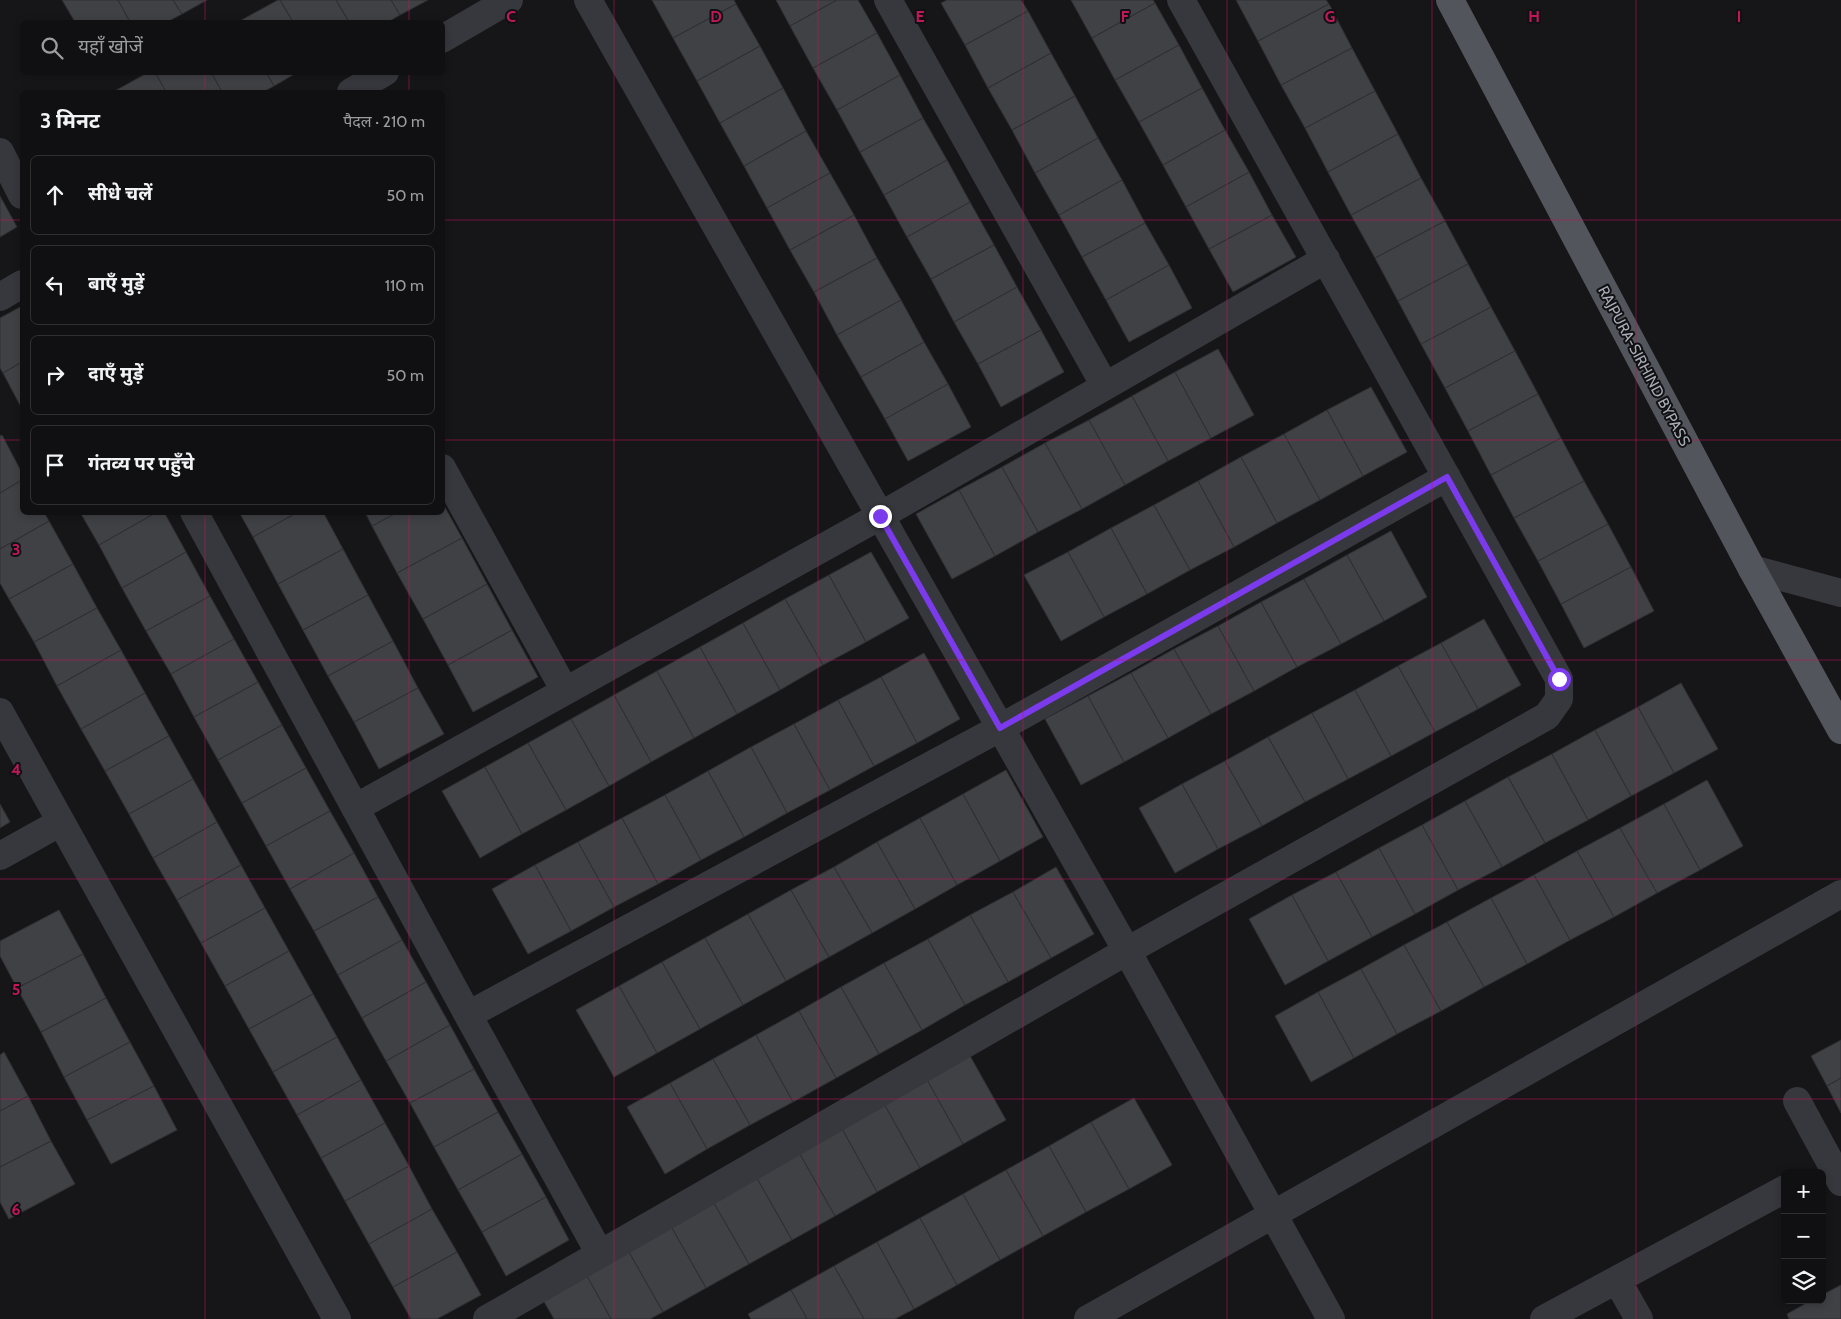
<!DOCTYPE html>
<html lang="hi">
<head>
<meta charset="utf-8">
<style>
	:root { --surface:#101012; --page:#19191b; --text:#f1f3f6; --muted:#9c9d9f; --line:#303032 }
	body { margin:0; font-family:Cabin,"Noto Sans Devanagari",sans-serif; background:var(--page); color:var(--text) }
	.controls { position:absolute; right:15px; bottom:15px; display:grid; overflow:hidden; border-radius:8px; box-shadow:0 2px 8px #0003 }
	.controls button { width:45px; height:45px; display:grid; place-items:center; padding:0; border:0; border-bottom:1px solid var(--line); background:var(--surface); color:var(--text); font:25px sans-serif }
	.stop { position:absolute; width:15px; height:15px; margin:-11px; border:4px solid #7c3aed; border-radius:50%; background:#fff }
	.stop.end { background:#7c3aed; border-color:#fff; box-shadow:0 1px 5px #0008 }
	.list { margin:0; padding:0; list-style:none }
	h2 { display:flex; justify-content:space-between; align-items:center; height:65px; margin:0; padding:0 20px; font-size:21px }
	h2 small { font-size:16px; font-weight:400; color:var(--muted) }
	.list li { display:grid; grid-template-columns:32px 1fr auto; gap:15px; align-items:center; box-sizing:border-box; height:80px; margin:0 10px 10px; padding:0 10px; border:1px solid var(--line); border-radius:8px }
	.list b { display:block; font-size:19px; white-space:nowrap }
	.list em { font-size:16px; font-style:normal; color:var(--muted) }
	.icon { flex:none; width:28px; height:28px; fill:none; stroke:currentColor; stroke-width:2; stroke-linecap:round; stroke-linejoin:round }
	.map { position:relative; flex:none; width:1841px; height:1319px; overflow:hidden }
	.search { position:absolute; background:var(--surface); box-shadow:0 2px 8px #0003; left:20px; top:20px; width:425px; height:55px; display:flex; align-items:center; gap:12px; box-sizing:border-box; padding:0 18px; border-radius:8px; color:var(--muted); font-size:19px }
	.panel { position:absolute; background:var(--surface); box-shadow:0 2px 8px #0003; left:20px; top:90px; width:425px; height:425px; border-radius:8px }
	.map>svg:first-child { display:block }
	.building { fill:#404145; stroke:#303034 }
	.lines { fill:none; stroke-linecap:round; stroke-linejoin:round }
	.minor { stroke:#37383d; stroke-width:28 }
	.major { stroke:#53555c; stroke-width:28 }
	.route { stroke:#7c3aed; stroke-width:6 }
	.grid { fill:none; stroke:#c2185b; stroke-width:1; stroke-opacity:0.55 }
	.labels { text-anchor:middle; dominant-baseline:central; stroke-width:4; stroke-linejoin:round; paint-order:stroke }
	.street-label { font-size:15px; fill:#a8adb8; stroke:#111113 }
	.grid-label { font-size:16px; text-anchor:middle; font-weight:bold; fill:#c2185b; stroke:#111113; stroke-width:4; stroke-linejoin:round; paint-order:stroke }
</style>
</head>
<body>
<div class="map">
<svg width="1841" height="1319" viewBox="0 0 1841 1319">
	<rect width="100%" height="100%" fill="#161618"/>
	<path class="building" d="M62 0H118L130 22H75Z
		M118 0H173L182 14 167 22H130Z
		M173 0H207L182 14Z
		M278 0H280L293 22H238Z
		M280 0H336L349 22H293Z
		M336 0H391L400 15 388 22H349Z
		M391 0H428L400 15Z
		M652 0H734L736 4 673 38Z
		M776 0H837L790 26Z
		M837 0H858L877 33 813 68 790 26Z
		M947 0H1021L1028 11 965 45 941 3Z
		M1071 0H1153L1155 3 1092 38Z
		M1236 0H1326L1329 4 1258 41Z
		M1155 3 1179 45 1115 80 1092 38Z
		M736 4 760 46 697 81 673 38Z
		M1329 4 1352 48 1281 85 1258 41Z
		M1028 11 1051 53 988 88 965 45Z
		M877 33 900 75 837 110 813 68Z
		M1179 45 1202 88 1139 122 1115 80Z
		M760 46 783 88 720 123 697 81Z
		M1352 48 1375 91 1305 128 1281 85Z
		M1051 53 1075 96 1012 130 988 88Z
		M149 72H155L166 92H113Z
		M155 72H211L222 92H166Z
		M211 72H266L274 86 263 92H222Z
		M266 72H298L274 86Z
		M900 75 923 118 860 152 837 110Z
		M783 88 806 131 744 166 720 123Z
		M1202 88 1225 130 1163 165 1139 122Z
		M1375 91 1398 134 1328 172 1305 128Z
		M1075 96 1098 138 1035 173 1012 130Z
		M923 118 947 160 884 195 860 152Z
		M1225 130 1249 172 1186 207 1163 165Z
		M806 131 830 173 767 208 744 166Z
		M1398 134 1421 178 1351 215 1328 172Z
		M1098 138 1122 180 1059 215 1035 173Z
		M947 160 970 202 907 237 884 195Z
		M1249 172 1272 215 1209 249 1186 207Z
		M830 173 854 215 790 250 767 208Z
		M1421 178 1445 221 1375 258 1351 215Z
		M1122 180 1145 223 1082 257 1059 215Z
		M0 196 17 227 0 237Z
		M970 202 994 245 931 279 907 237Z
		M854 215 877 258 814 292 790 250Z
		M1272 215 1296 257 1233 292 1209 249Z
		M1445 221 1468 264 1398 301 1375 258Z
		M1145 223 1169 265 1106 300 1082 257Z
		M994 245 1017 287 954 322 931 279Z
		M877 258 901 300 837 335 814 292Z
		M1468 264 1491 307 1421 344 1398 301Z
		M1169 265 1192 308 1129 342 1106 300Z
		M1017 287 1041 330 978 364 954 322Z
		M901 300 924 342 861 377 837 335Z
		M22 306V362L3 373 0 368V318Z
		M1491 307 1515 351 1445 388 1421 344Z
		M1041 330 1064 372 1001 407 978 364Z
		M924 342 948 384 885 419 861 377Z
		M1218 349 1254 415 1211 438 1175 372Z
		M1515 351 1538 394 1468 431 1445 388Z
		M22 362V409L3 373Z
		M1175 372 1211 438 1168 461 1132 396Z
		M948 384 971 427 908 461 885 419Z
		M1371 387 1407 452 1363 476 1327 410Z
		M1538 394 1561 438 1491 475 1468 431Z
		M1132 396 1168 461 1125 485 1089 420Z
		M1327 410 1363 476 1320 500 1284 434Z
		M1089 420 1125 485 1082 509 1045 443Z
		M1284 434 1320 500 1277 523 1241 457Z
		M2 435 22 473V480L0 493V436Z
		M1561 438 1584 481 1514 518 1491 475Z
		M1045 443 1082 509 1038 532 1002 467Z
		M1241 457 1277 523 1234 547 1198 481Z
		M1002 467 1038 532 995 556 959 490Z
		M22 480V512H44L49 521 0 549V493Z
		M1198 481 1234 547 1190 570 1154 505Z
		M1584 481 1608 524 1538 561 1514 518Z
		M959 490 995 556 952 579 916 514Z
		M442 502 462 538 397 573 372 526 398 512H442Z
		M1154 505 1190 570 1147 594 1111 528Z
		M80 512H157L99 545Z
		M157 512H164L186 552 122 588 99 545Z
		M239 512H298L253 537Z
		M298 512H323L343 549 278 584 253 537Z
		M365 512H398L372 526Z
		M49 521 73 564 9 599 0 583V549Z
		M1608 524 1631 567 1561 604 1538 561Z
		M1111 528 1147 594 1104 617 1068 552Z
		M1391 531 1427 597 1384 621 1347 555Z
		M462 538 487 584 423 619 397 573Z
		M343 549 368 595 303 630 278 584Z
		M186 552 210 596 146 631 122 588Z
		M871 552 909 618 866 642 829 575Z
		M1068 552 1104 617 1061 641 1024 575Z
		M1347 555 1384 621 1341 644 1304 579Z
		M73 564 97 608 34 642 9 599Z
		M1631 567 1654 611 1584 648 1561 604Z
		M829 575 866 642 823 665 785 599Z
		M1304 579 1341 644 1297 667 1261 602Z
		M487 584 512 630 448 665 423 619Z
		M368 595 393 641 328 676 303 630Z
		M210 596 234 639 171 674 146 631Z
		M785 599 823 665 780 690 743 623Z
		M1261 602 1297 667 1254 691 1218 626Z
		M97 608 121 650 57 686 34 642Z
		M1484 619 1521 685 1478 709 1441 643Z
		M743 623 780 690 737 714 700 647Z
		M1218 626 1254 691 1211 714 1174 649Z
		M512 630 538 677 473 712 448 665Z
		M234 639 258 682 194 717 171 674Z
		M393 641 418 688 354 722 328 676Z
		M1441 643 1478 709 1435 732 1398 666Z
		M700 647 737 714 694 738 657 671Z
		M1174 649 1211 714 1168 738 1131 673Z
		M121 650 145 693 81 729 57 686Z
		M924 653 960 719 917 743 881 677Z
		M1398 666 1435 732 1391 756 1355 690Z
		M657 671 694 738 651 762 614 695Z
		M1131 673 1168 738 1124 762 1088 696Z
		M881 677 917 743 874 766 838 700Z
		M258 682 282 725 218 760 194 717Z
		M1681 683 1718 749 1674 773 1638 707Z
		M418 688 444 734 379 769 354 722Z
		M1355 690 1391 756 1348 779 1312 713Z
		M145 693 169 736 105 771 81 729Z
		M614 695 651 762 609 786 571 719Z
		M1088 696 1124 762 1081 785 1045 719Z
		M838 700 874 766 830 790 794 724Z
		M1638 707 1674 773 1631 796 1595 730Z
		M1312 713 1348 779 1305 802 1268 737Z
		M571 719 609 786 566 810 528 743Z
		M794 724 830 790 787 813 751 747Z
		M282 725 306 768 242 803 218 760Z
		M1595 730 1631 796 1588 820 1552 754Z
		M169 736 193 779 129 814 105 771Z
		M1268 737 1305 802 1262 826 1225 761Z
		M528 743 566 810 522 834 485 767Z
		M751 747 787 813 744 837 708 771Z
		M1552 754 1588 820 1545 843 1508 777Z
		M1225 761 1262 826 1218 849 1182 784Z
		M485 767 522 834 480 858 442 791Z
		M306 768 330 811 266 846 242 803Z
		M1006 770 1043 837 1000 861 963 794Z
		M708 771 744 837 701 860 665 795Z
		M1508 777 1545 843 1502 867 1465 801Z
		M193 779 217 822 153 858 129 814Z
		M1707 780 1743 846 1700 870 1664 804Z
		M1182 784 1218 849 1175 873 1139 808Z
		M963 794 1000 861 957 885 920 818Z
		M665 795 701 860 658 884 622 818Z
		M1465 801 1502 867 1458 890 1422 825Z
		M0 804 10 822 0 828Z
		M1664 804 1700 870 1657 893 1620 828Z
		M330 811 354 853 290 889 266 846Z
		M622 818 658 884 614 907 578 842Z
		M920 818 957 885 915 909 877 842Z
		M217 822 241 865 177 900 153 858Z
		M1422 825 1458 890 1415 914 1379 848Z
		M1620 828 1657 893 1614 917 1577 851Z
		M578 842 614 907 571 931 535 865Z
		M877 842 915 909 872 933 834 867Z
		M1379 848 1415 914 1372 937 1336 872Z
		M1577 851 1614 917 1570 940 1534 875Z
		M354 853 378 897 314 931 290 889Z
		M241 865 265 908 201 943 177 900Z
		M535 865 571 931 528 954 492 889Z
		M834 867 872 933 829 957 791 890Z
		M1056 867 1094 934 1051 958 1013 892Z
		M1336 872 1372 937 1328 961 1292 895Z
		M1534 875 1570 940 1527 964 1491 898Z
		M791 890 829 957 786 981 748 914Z
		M1013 892 1051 958 1008 982 970 915Z
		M1292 895 1328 961 1285 985 1249 919Z
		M378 897 402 940 338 975 314 931Z
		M1491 898 1527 964 1484 987 1447 922Z
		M265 908 289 951 225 986 201 943Z
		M59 910 83 954 17 988 0 956V941Z
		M748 914 786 981 743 1005 705 938Z
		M970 915 1008 982 965 1005 928 939Z
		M1447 922 1484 987 1441 1011 1404 945Z
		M705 938 743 1005 700 1029 662 962Z
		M928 939 965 1005 922 1030 884 963Z
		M402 940 426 982 362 1018 338 975Z
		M1404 945 1441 1011 1397 1034 1361 969Z
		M289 951 313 994 249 1029 225 986Z
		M83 954 106 998 41 1032 17 988Z
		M662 962 700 1029 657 1053 619 986Z
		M884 963 922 1030 879 1054 841 987Z
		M1361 969 1397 1034 1354 1058 1318 992Z
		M426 982 450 1025 386 1061 362 1018Z
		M619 986 657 1053 614 1077 576 1010Z
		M841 987 879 1054 836 1078 799 1011Z
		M1318 992 1354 1058 1311 1082 1275 1016Z
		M313 994 337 1037 273 1072 249 1029Z
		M106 998 130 1042 64 1077 41 1032Z
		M799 1011 836 1078 793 1102 756 1035Z
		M450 1025 474 1069 410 1103 386 1061Z
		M756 1035 793 1102 750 1125 713 1059Z
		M337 1037 361 1080 297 1115 273 1072Z
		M1841 1040V1078L1827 1086 1811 1056Z
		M130 1042 154 1086 87 1120 64 1077Z
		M4 1052 28 1096 0 1111V1055Z
		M969 1054 1006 1120 963 1144 926 1078Z
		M713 1059 750 1125 707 1149 670 1083Z
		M474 1069 498 1112 434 1147 410 1103Z
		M926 1078 963 1144 920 1168 883 1102Z
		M1841 1078V1113L1827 1086Z
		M361 1080 385 1123 321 1158 297 1115Z
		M670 1083 707 1149 665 1174 627 1107Z
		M154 1086 177 1130 111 1164 87 1120Z
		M28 1096 51 1141 0 1167V1111Z
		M1134 1098 1172 1165 1129 1189 1091 1122Z
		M883 1102 920 1168 877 1192 840 1125Z
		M498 1112 522 1154 458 1190 434 1147Z
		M1091 1122 1129 1189 1086 1212 1049 1146Z
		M385 1123 409 1166 345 1201 321 1158Z
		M840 1125 877 1192 835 1216 797 1149Z
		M51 1141 75 1184 9 1219 0 1202V1167Z
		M1049 1146 1086 1212 1043 1236 1006 1170Z
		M797 1149 835 1216 792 1240 754 1173Z
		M522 1154 546 1197 482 1232 458 1190Z
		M409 1166 432 1209 369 1244 345 1201Z
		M1006 1170 1043 1236 1000 1260 963 1194Z
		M754 1173 792 1240 749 1264 711 1198Z
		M963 1194 1000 1260 957 1285 920 1218Z
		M546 1197 569 1240 506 1276 482 1232Z
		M711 1198 749 1264 706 1288 668 1221Z
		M432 1209 457 1252 393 1287 369 1244Z
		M920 1218 957 1285 914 1309 877 1242Z
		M668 1221 706 1288 663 1312 625 1245Z
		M877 1242 914 1309 895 1319H864L834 1266Z
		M625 1245 663 1312 650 1319H611L583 1269Z
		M457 1252 481 1295 437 1319H411L393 1287Z
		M834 1266 864 1319H807L791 1290Z
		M583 1269 611 1319H554L539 1293Z
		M1841 1285V1319H1789L1787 1314 1812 1300H1822V1295Z
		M791 1290 807 1319H751L748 1314Z"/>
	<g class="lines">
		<path class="minor" d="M888 0 1105 386
			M1181 0 1559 679V699L1547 716 1127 951 1331 1319
			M442 39 509 0
			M351 92 385 72
			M0 152 22 195
			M0 297 22 284
			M442 468 565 691
			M194 512 468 1015 600 1254
			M1752 569 1841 593
			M0 712 337 1319
			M355 808 880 516 1326 259
			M0 856 61 822
			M468 1015 1000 728 1447 477
			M1797 1101 1841 1182
			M1617 1280 1639 1319
			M487 1319 1127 951 588 0
			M1088 1319 1841 894
			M1544 1319 1785 1189"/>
		<path class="major" d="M1450 0 1752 569 1841 730"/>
	</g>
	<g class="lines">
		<path class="route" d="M880 516 1000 728 1447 477 1559 679"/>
	</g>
	<path class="grid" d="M205 0V22M409 0V22M614 0V1319M818 0V1319M1023 0V1319M1227 0V1319M1432 0V1319M1636 0V1319M205 72V92M409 72V92M0 220H22M442 220H1841M0 440H22M442 440H1841M205 512V1319M409 512V1319M0 660H1841M0 879H1841M0 1099H1841"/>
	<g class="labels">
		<g class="street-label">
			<text transform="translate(1644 366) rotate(62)">RAJPURA-SIRHIND BYPASS</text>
		</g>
	</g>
	<g class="grid-label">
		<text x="511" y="22">C</text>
		<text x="716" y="22">D</text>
		<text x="920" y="22">E</text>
		<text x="1125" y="22">F</text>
		<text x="1330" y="22">G</text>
		<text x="1534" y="22">H</text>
		<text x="1739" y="22">I</text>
		<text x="16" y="555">3</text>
		<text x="16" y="775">4</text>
		<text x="16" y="995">5</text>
		<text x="16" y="1215">6</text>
	</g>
</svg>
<div class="controls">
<button>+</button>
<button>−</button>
<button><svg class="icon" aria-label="layers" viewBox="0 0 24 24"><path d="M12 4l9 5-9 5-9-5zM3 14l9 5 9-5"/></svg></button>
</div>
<div class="stop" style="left:1559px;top:679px"></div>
<div class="stop end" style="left:880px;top:516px"></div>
<div class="search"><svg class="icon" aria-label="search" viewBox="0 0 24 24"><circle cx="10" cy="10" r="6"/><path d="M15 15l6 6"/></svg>यहाँ खोजें</div>
<section class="panel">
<h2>3 मिनट<small>पैदल · 210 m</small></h2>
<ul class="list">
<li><svg class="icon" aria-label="ahead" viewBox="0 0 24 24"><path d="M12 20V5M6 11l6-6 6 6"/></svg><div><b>सीधे चलें</b></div><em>50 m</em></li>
<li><svg class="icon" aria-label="left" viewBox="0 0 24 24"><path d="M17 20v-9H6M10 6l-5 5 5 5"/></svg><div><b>बाएँ मुड़ें</b></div><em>110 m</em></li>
<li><svg class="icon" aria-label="right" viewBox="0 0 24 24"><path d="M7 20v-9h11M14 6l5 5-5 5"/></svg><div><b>दाएँ मुड़ें</b></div><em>50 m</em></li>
<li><svg class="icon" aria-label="arrive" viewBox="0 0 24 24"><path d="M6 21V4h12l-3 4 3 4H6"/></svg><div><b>गंतव्य पर पहुँचे</b></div></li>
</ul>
</section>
</div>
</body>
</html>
